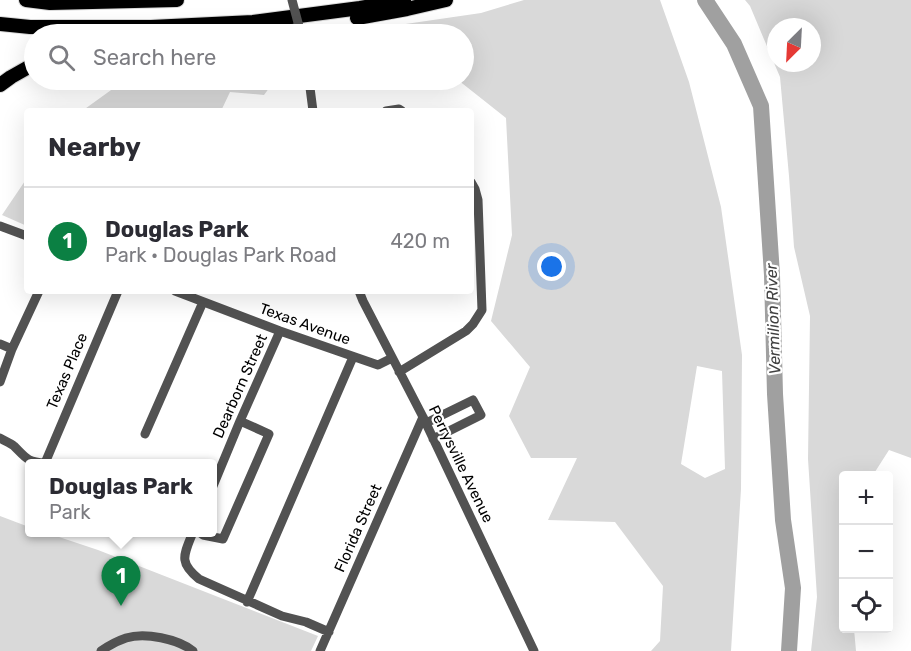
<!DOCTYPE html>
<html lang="en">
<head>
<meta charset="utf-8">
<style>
	:root { --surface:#fff; --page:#f2f2f3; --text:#2b2b33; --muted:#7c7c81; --line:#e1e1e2; --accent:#0b8043 }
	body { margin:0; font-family:Rubik,sans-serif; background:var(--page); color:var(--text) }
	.controls { position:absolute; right:18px; bottom:18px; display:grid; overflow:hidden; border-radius:6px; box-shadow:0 6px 24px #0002 }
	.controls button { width:54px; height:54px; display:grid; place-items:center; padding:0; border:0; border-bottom:2px solid var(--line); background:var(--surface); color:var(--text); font:30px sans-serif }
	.compass { position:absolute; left:767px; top:18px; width:54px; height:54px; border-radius:50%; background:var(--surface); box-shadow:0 6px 24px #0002; rotate:204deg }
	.you { position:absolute; left:552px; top:267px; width:21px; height:21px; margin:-15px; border:4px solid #fff; border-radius:50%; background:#1a73e8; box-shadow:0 0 0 9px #1a73e833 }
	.badge { display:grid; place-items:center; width:39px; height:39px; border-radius:50%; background:var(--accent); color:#fff; font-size:20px; font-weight:700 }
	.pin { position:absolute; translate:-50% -50px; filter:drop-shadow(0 2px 3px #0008) }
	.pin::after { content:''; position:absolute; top:32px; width:21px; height:18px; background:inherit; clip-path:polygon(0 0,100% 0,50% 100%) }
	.popup { position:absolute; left:25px; top:459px; width:192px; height:78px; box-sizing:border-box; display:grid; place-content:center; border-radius:6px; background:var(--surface); filter:drop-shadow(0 2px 4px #0005); font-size:20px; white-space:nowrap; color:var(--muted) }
	.popup b { font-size:22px; color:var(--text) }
	.popup::after { content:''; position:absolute; left:50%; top:100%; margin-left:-12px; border:12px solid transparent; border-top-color:var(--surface) }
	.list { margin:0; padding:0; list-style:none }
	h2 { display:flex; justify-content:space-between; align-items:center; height:78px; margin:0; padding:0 24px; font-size:26px }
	h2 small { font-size:20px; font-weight:400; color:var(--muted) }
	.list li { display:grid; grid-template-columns:39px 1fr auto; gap:18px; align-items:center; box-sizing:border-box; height:108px; padding:0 24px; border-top:2px solid var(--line) }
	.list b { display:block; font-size:22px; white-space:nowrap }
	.list p { margin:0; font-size:20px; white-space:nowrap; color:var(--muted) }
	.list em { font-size:20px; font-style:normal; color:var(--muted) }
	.icon { flex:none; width:33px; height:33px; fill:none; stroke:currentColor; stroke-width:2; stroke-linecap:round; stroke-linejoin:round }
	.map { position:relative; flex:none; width:911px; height:651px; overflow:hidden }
	.search { position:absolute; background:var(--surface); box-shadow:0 6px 24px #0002; left:24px; top:24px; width:450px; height:66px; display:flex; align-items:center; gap:15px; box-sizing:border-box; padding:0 21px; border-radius:33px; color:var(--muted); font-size:22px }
	.panel { position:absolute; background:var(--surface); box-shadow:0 6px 24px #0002; left:24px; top:108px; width:450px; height:186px; border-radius:6px }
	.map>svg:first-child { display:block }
	.green { fill:#d9d9d9; fill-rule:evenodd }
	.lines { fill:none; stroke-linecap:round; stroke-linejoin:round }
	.river { stroke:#a0a0a0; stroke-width:16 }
	.highway-casing { stroke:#dbdbdb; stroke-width:16 }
	.minor { stroke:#525252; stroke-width:9 }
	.highway { stroke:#000; stroke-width:14 }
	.minor-bridge { stroke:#525252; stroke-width:9 }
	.labels { text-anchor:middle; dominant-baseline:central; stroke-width:4.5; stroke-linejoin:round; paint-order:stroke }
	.street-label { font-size:15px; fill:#000; stroke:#fff }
	.water-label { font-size:16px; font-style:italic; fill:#414141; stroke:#fff }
</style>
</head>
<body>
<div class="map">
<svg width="911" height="651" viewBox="0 0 911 651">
	<rect width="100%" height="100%" fill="#fff"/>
	<path class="green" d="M524 0H660L689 82 721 207 742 355 741 489 731 651H651L660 641 663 586 615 522 548 520 577 458H531L509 416 530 367 491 321 512 235 506 118 458 80H464V34H337L481 13ZM697 366 722 371 725 469 705 478 681 464Z
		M745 0H911V458L889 450 873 475 844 476V628L854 629 856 651H811L817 597 808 459 810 316 794 247 789 176 780 77 750 6ZM776 27H812V63H776Z
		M125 80H275L264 95 230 92 221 111H82Z
		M27 178V226L2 215Z
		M0 516 29 527 30 532 47 533 98 550 318 636 311 651H0Z"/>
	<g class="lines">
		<path class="river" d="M705 0 734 44 761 106 772 275 775 394 783 520 793 588 789 651"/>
		<g class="highway-casing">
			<path id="highway" d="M26 0 50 3 177 0
				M357 18 407 9 446 0
				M0 24 30 27H151L253 22 360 8 404 0
				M220 34 263 29
				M0 85 11 77 34 64"/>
		</g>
		<path class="minor" d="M309 80 313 111
			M386 111 399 109 402 111
			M0 226 27 236
			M175 291 280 331 378 365 392 358
			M359 291 363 301 423 417 534 651
			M0 344 12 349
			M399 372 466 331 473 324 482 310 478 200 475 189 471 182
			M0 382 12 349 39 291
			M426 423 473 400 481 415 433 439
			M145 434 203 302
			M0 438C5 441 10 443 14 446 26 458 27 462 45 463L118 291
			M213 486 240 421 280 331
			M193 532C184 555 178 562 199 579L282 616 306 622 329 632
			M199 532 203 535 223 539 269 434 240 421
			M247 602 353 357
			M101 651C108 646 117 641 126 638 145 632 178 639 193 651
			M320 651 423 417"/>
		<use href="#highway" class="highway"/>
		<path class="minor-bridge" d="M292 0 301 34"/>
	</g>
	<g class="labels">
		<g class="street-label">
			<text transform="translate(305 324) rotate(20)">Texas Avenue</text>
			<text transform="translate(67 371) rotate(-67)">Texas Place</text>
			<text transform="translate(240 386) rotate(-66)">Dearborn Street</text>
			<text transform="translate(461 464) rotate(64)">Perrysville Avenue</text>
			<text transform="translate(358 528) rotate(-66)">Florida Street</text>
		</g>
		<g class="water-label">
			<text transform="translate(773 319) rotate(-92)">Vermilion River</text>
		</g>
	</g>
</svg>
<div class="controls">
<button>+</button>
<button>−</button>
<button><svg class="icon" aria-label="locate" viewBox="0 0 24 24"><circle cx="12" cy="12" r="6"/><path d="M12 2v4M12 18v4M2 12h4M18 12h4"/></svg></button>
</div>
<svg class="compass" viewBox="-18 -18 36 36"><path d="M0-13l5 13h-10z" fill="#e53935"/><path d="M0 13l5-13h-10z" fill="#7c7c81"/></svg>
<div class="you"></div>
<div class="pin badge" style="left:121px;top:606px">1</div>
<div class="popup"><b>Douglas Park</b>Park</div>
<div class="search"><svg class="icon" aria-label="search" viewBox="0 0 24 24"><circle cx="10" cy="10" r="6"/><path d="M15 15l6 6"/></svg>Search here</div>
<section class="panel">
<h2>Nearby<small></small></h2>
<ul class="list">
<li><span class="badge">1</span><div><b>Douglas Park</b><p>Park · Douglas Park Road</p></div><em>420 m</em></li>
</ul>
</section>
</div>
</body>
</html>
